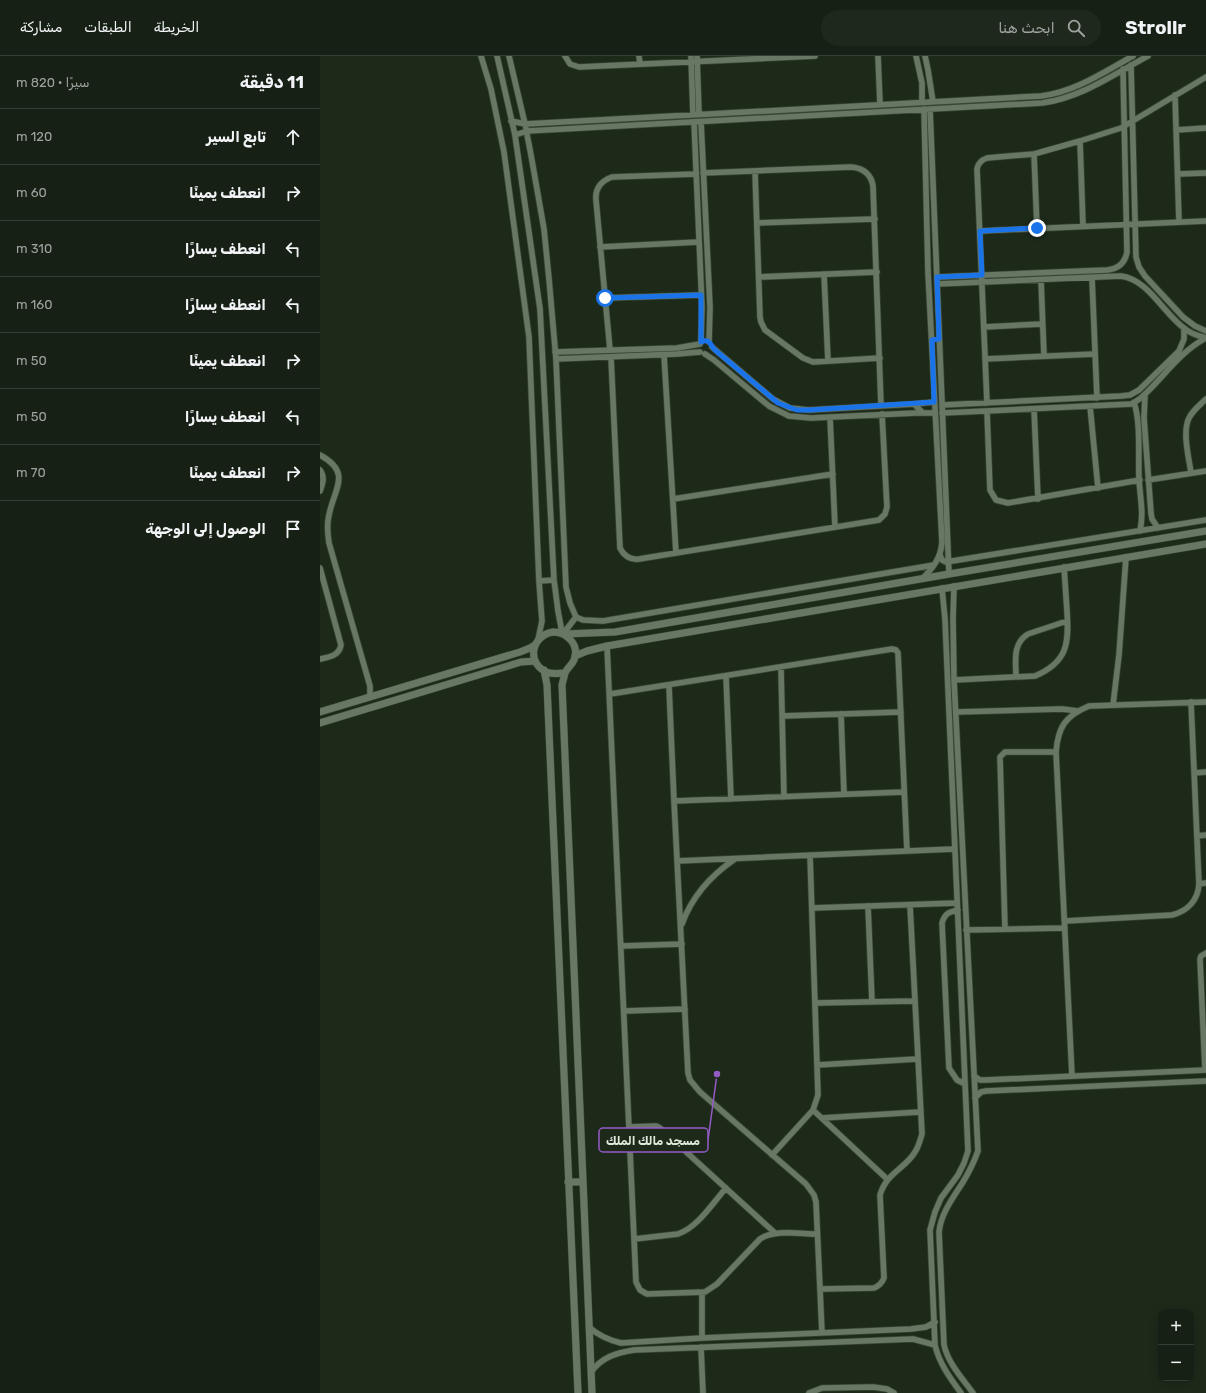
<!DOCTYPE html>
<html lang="ar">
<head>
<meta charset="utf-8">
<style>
	:root { --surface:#162014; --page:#1f281d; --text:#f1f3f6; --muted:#9ea3a0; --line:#353e34 }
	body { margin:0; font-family:Rubik,Vazirmatn,sans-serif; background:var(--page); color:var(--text); direction:rtl }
	.controls { position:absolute; right:12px; bottom:12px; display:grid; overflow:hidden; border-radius:8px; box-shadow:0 2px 10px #0003 }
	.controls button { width:36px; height:36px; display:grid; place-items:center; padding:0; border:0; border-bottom:1px solid var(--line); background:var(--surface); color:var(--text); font:20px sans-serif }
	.stop { position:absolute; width:12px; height:12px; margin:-9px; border:3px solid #1a73e8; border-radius:50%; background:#fff }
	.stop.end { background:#1a73e8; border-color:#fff; box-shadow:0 1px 4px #0008 }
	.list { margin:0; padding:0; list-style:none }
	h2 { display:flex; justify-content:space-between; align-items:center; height:52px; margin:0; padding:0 16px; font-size:17px }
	h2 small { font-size:13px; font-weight:400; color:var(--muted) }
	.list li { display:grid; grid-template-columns:26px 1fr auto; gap:12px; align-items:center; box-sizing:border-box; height:56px; padding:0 16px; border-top:1px solid var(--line) }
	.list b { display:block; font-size:15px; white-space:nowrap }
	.list em { font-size:13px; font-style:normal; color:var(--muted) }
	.icon { flex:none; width:22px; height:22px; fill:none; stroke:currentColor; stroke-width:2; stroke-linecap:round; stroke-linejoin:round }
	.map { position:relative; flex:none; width:886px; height:1337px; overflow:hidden; direction:ltr }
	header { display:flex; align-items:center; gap:24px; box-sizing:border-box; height:56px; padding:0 20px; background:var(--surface); border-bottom:1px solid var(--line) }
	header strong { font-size:19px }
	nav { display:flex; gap:22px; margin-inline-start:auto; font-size:14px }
	.search { width:280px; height:36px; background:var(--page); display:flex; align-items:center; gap:10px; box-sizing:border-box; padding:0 14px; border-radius:22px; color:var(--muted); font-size:15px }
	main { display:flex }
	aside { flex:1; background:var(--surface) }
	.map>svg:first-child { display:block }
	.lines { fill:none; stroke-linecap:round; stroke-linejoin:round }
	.minor-casing { stroke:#384535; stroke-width:7 }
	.tertiary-casing { stroke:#384535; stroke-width:8 }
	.minor { stroke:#687764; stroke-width:5.5 }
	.tertiary { stroke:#687764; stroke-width:7 }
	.route { stroke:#1a73e8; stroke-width:5 }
	.leader { fill:none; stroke:#945bc6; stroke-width:1.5 }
	.callout-dot { fill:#945bc6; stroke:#1d2a1a; stroke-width:1.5 }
	.callout { fill:#1d2a1a; stroke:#945bc6; stroke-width:1.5 }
	.callout-label { font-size:12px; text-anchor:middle; font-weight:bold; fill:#e0e8dd }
</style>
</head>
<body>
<header>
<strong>Strollr</strong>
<div class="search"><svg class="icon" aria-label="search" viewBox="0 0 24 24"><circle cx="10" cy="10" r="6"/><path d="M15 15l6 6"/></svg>ابحث هنا</div>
<nav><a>الخريطة</a><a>الطبقات</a><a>مشاركة</a></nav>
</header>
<main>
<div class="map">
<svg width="886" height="1337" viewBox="0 0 886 1337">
	<rect width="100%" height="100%" fill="#1d2a1a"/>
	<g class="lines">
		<g class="minor-casing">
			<path id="minor" d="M161 0 171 33 184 96 209 281 219 525 222 565 218 584
				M177 0 195 79 220 253 234 524 238 555 241 571V577
				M189 0 205 68 211 99 224 173 229 223 236 303 246 531 250 547 256 561 263 564 283 565 614 509
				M245 0 250 8 259 11 495 0
				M319 0 320 8
				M371 0 373 59
				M377 0 379 58
				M558 0 560 48
				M596 0 602 27V46
				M605 0 608 14 613 46
				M811 9 816 201 819 211 825 220 863 261 875 270 886 275
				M855 39 859 166
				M610 53 629 518
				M191 65 205 68 721 40C755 36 784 16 813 0
				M374 66 382 251 381 286
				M381 66 390 251 389 286
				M856 74 886 72
				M195 79 207 75 722 47C761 42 794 18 828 0
				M760 85 763 170
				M714 98 717 172
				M435 115 440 261 441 266 445 274 483 302 493 306 560 302
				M383 117 531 111C543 112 551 118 553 130L561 350
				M858 118 886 117
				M437 167 555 163
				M660 175 886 165
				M280 191 379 186
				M504 218 508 305
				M439 221 557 216
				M617 221 787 214C798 213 805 207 807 196L803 13
				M772 222 777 342
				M721 224 724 300
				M617 228 801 220C830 224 844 260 868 275 874 279 880 280 886 282
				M285 242 381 239
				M664 271 722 268
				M392 291 453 343 470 352 489 354 594 348 602 356
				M290 294 276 144C275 132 281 125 292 121L376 118
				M235 296 357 292 380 288
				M385 298 394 304 449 350 469 360 491 362 596 357H615
				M344 299 356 497
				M291 301 300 492C304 500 310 504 319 503L559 464 565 458 567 451 562 358
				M236 303 357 298 380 296
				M665 303 775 298
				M825 339 824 362 831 457 832 463 838 472
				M814 346C821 368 818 399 819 423 820 441 824 457 820 475
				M667 347 657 113C658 107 661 104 667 102L714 98 760 85 801 72 886 21
				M594 348 614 346
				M622 349 801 340 810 339 819 334 859 295 864 283V272
				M770 350 778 432
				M714 353 718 443
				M667 355 670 434 676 444 688 447 820 424
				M622 357 811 348C821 344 827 336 835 328 850 312 865 293 886 282
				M510 361 515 471
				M0 399C35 418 11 435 8 465 7 472 8 480 9 487L50 630V641
				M0 414C5 421 3 427 0 435
				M871 417C869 402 862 376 869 362 873 354 880 349 886 343
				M828 424 886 415
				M353 443 513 418
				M620 499 622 504 626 506 886 464
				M0 512 21 589C19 600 9 601 0 603
				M602 523C613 512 621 502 622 486L608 216 604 53
				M219 525 234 524
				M634 530 633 563 634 624 658 1095C654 1106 649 1116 643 1126 633 1142 621 1157 619 1176L624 1289C628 1307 642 1322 653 1337
				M622 532 625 563 648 1095 644 1107 638 1119 621 1142 615 1156 610 1174 615 1289C619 1307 630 1322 641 1337
				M243 578 256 561
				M287 590 316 1226 320 1234 327 1238 385 1236 397 1228 440 1183C454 1173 481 1178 497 1178
				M461 612 464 741
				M406 620 411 743
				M696 621C696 605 692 588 708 578L747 565
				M634 624 715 620C748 606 749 587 747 555 746 540 745 526 744 511
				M349 630 354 745 368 1017 370 1024 380 1036 486 1128 494 1139 496 1146 502 1277
				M290 638 572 593 576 594 578 597 587 795
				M793 649 799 599 806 501
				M636 656 742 653 758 655
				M521 658 524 738
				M462 660 581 656
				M874 717 886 716
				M354 745 584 736
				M877 780 886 779
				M357 805 634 793
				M879 828 886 827
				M548 850 552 946
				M492 852 637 847
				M638 854C629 856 625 857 622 867L629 1012 637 1024 645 1028
				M745 865 852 859C868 855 878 844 879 828L871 646
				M362 868C372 840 390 820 415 803
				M685 873 680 701 685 696H736
				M646 874 745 872
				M301 890 362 888
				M495 947 594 945
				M304 955 365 953
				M497 1009 597 1003
				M885 1014 880 903 881 900 886 897
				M654 1020 660 1024H666L886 1014
				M752 1020 736 696C738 671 745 660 769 650L886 646
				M655 1042 661 1036 666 1035 886 1025
				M493 1054 567 1123
				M502 1062 600 1056
				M309 1071 336 1070 340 1072 455 1177
				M452 1099 493 1054 498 1039 490 799
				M314 1183 358 1178C378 1171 392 1148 406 1132
				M500 1233 554 1232C559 1230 562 1227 564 1222L560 1139C567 1116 585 1113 595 1096 599 1090 600 1084 602 1078L590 849
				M382 1237V1282
				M269 1271C279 1280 288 1284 301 1287L382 1282 591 1273 606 1271 615 1266
				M381 1291 383 1337
				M271 1316C282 1301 296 1297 314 1294L593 1283 615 1289
				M489 1337 502 1332 553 1331 567 1333 574 1337"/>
		</g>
		<g class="tertiary-casing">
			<path id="tertiary" d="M233 576C247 576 260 589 254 604 252 609 247 612 245 617 240 617 234 618 229 617 206 609 210 580 233 576Z
				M245 578 295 576 629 518 886 475
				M255 600 267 595 287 590 886 488
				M224 614 227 629 258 1337
				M245 617 242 629 272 1337
				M0 656 200 596 210 592 215 589
				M0 667 201 606 215 605
				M248 1126H263"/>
		</g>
		<use href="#minor" class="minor"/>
		<use href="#tertiary" class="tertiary"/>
	</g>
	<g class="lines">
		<path class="route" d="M285 242 381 239V286C390 282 390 289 395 294L458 347 477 354H489L614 346 612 284 619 283 617 221 662 219 660 175 717 172"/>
	</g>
	<path class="leader" d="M397 1018L388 1084"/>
	<circle class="callout-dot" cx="397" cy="1018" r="4"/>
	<rect class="callout" x="279" y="1072" width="109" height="24" rx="4"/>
	<g class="callout-label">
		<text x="333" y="1089">مسجد مالك الملك</text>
	</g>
</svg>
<div class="controls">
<button>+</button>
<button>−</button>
</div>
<div class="stop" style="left:285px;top:242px"></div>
<div class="stop end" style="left:717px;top:172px"></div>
</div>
<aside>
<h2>11 دقيقة<small>سيرًا · 820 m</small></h2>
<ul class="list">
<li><svg class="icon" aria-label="ahead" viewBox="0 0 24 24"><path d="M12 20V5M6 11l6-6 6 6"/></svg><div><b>تابع السير</b></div><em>120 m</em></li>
<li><svg class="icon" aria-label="right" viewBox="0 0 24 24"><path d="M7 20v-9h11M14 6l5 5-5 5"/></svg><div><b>انعطف يمينًا</b></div><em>60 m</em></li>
<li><svg class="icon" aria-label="left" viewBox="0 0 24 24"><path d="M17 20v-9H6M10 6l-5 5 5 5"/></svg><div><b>انعطف يسارًا</b></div><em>310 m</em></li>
<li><svg class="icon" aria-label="left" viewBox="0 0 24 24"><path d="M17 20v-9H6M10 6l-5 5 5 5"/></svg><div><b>انعطف يسارًا</b></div><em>160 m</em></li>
<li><svg class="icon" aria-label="right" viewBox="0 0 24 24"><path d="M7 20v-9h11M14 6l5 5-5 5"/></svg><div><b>انعطف يمينًا</b></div><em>50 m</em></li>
<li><svg class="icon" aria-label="left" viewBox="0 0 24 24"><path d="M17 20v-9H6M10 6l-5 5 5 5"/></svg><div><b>انعطف يسارًا</b></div><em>50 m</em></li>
<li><svg class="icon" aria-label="right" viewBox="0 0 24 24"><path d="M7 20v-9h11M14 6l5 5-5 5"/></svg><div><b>انعطف يمينًا</b></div><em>70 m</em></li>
<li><svg class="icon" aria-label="arrive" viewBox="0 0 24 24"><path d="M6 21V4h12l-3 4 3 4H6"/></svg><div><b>الوصول إلى الوجهة</b></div></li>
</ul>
</aside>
</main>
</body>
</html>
